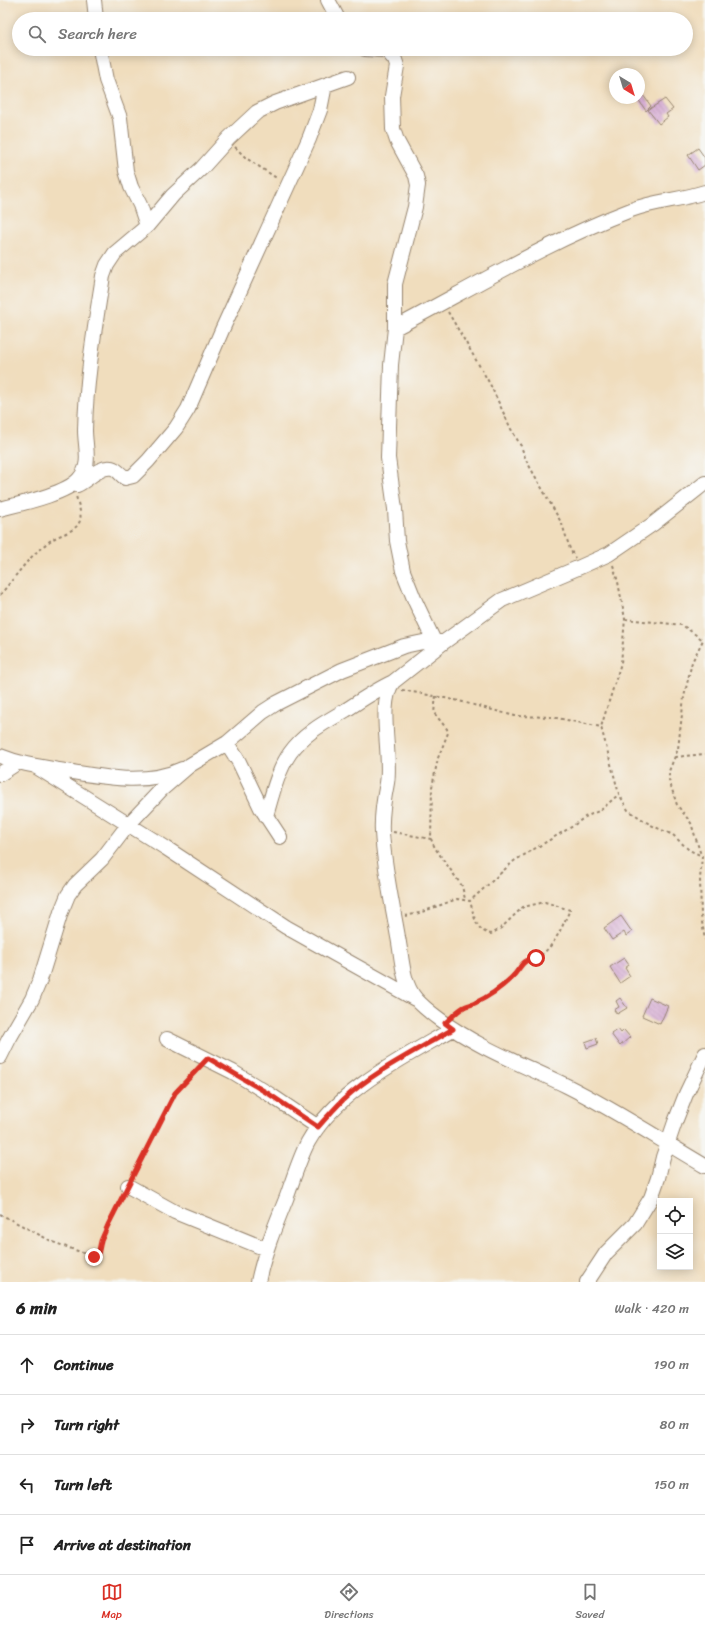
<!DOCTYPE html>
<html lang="en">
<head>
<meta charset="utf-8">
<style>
	:root { --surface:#fff; --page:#f2f2f2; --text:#222; --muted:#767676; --line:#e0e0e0; --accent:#d93025 }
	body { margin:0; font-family:Sriracha,sans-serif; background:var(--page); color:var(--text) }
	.controls { position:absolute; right:12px; bottom:12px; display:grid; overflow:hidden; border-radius:0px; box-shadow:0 2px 10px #0003 }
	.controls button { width:36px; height:36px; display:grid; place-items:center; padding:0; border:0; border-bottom:1px solid var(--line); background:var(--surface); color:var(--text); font:20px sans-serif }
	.compass { position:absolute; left:609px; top:68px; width:36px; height:36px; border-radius:50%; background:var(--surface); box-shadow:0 2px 10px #0003; rotate:142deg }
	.stop { position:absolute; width:12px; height:12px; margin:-9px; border:3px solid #d93025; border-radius:50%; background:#fff }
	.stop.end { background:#d93025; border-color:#fff; box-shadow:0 1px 4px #0008 }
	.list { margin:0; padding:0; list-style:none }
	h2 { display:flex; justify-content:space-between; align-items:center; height:52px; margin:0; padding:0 16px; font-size:17px }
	h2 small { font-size:13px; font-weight:400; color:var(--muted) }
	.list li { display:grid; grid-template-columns:26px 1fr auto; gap:12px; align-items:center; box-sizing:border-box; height:60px; padding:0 16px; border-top:1px solid var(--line) }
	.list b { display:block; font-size:15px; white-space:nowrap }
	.list em { font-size:13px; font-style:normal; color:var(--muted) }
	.icon { flex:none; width:22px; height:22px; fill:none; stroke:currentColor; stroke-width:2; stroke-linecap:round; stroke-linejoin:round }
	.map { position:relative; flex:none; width:705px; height:1282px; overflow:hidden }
	.search { position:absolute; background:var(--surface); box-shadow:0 2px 10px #0003; left:12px; right:12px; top:12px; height:44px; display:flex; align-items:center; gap:10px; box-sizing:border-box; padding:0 14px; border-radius:22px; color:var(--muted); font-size:15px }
	.sheet { height:292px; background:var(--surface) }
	nav { display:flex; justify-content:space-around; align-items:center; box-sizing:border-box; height:56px; border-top:1px solid var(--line); background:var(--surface); font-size:11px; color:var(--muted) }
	nav a { display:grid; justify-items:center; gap:2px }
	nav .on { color:var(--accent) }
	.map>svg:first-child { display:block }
	.building { fill:url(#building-back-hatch) }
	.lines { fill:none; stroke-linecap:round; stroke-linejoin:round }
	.minor-casing { stroke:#96846e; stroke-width:16 }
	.path { stroke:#96846e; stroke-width:2; stroke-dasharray:3 3; stroke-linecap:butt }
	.minor { stroke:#fff; stroke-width:14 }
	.route { stroke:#d93025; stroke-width:5 }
</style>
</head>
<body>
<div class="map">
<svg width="705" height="1282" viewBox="0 0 705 1282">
	<defs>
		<pattern id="building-back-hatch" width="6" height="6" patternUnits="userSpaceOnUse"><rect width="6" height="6" fill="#d7aed4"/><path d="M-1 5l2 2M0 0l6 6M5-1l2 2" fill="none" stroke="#b08eab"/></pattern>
	</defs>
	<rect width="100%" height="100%" fill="#f6f6f2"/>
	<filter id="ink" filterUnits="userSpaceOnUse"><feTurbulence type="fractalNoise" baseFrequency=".025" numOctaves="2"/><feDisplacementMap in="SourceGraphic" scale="8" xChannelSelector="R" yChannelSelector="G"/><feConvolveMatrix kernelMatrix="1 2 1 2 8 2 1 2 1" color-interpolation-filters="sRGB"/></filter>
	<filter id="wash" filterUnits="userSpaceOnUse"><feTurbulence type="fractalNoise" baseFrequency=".012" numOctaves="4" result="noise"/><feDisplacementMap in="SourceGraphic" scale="16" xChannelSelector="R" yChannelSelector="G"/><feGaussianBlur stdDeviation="0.9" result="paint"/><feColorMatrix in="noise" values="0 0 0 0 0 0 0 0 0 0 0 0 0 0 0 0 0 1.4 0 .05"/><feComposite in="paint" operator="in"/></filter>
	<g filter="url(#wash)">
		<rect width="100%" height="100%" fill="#f0ddbd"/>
		<g id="blocks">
			<path class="building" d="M643 95 651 106 646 111 638 99Z
				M665 99 673 109 666 114 668 117 659 124 648 110Z
				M698 148 705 158V165L698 170 688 155Z
				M621 916 632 932 626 936 624 932 612 940 604 928Z
				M624 958 629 965 625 968 630 976 620 983 610 967Z
				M620 998 627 1008 617 1014 614 1010 619 1007 616 1001Z
				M650 998 668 1006 660 1024 642 1016Z
				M618 1029 621 1033 624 1030 630 1037 620 1046 611 1034Z
				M596 1038 598 1044 587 1048 585 1042Z"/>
		</g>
	</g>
	<g filter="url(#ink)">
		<use href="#blocks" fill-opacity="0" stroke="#96846e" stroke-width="1"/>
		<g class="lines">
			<g class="minor-casing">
				<path id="minor" d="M94 0 96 19
					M328 0 338 19
					M100 49 106 80 120 118 126 171 131 187 140 205 147 226
					M365 49 384 50 389 53 395 60 397 66 392 96 393 129 397 141 416 176 418 185 415 207 395 284V328L391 365 388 458 395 509 397 541 403 571 415 601 434 641
					M395 328C473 287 549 241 631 210 655 201 681 200 705 192
					M705 483 653 524 609 554 580 567 502 600 444 642 393 682C377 704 392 755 387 783 384 798 381 816 382 832 384 867 392 902 398 937 402 957 402 983 416 999 423 1007 431 1013 439 1019 478 1048 524 1065 567 1086 615 1110 659 1139 705 1166
					M77 485C87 481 100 465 112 468 117 469 121 475 125 478L133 476 148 461 176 428 188 409 222 330 309 139 320 110 325 85
					M0 509C19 504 66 494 79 479 92 465 85 447 85 430 86 378 95 327 103 276L107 265 115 253 147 226 173 195 202 168 229 138 257 112 275 103 348 77
					M227 743 239 762 261 808 280 837
					M0 756C22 765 43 767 66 771 104 777 146 786 182 769
					M35 766 166 848 286 927 415 999
					M0 774 17 763
					M266 816C272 795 278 770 290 753 304 733 326 722 346 710 361 700 376 690 393 682
					M167 1039 233 1072 269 1094 318 1127
					M0 1057 9 1039 32 999 40 980 61 912 68 895 75 885 102 859 128 825 161 790 190 765 227 743 263 712 277 703 342 670 404 646 423 642H444
					M128 1186 175 1212 266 1249
					M258 1282C264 1253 275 1226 286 1199 293 1180 299 1159 308 1142 337 1090 403 1058 453 1029
					M587 1282 606 1253 635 1224 651 1198 658 1178 663 1157 675 1122 686 1094 705 1054"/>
			</g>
			<path class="path" d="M235 147 246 158 278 179
				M448 312 490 384 511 429 521 446 526 460 562 524 570 549 575 558
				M613 565 618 582 625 619 621 663 601 727 619 794 628 810 651 825 673 835 689 850 702 856 700 879 701 916 705 940
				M0 595C17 575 30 554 53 539 60 535 75 531 79 523 83 516 78 504 76 496
				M625 619 682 625 703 640 692 662 684 697 678 749 669 771V780L677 805 691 823 701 855
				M402 690 455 700 515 716 552 717 601 727
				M436 696 434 713 447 729 448 733 438 758 432 787 431 839 435 848 462 886 465 899
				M675 757 705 754
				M393 832 431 839
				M405 916 419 913 457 899 470 901 514 861 573 826 585 817 601 810 619 794
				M453 1015C463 1006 476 1004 487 996 496 990 507 983 514 975 517 972 519 966 523 963 527 959 532 960 537 957 554 949 562 926 570 910L545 902 523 907 501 928 491 934C475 931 474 915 470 901
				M133 1176 175 1093 199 1068
				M0 1214 53 1242 94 1257 98 1255 104 1234 123 1196"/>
			<use href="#minor" class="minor"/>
		</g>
	</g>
	<g class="lines" filter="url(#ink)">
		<path class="route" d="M94 1257 98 1255 101 1241 108 1225 175 1093 208 1058 269 1094 318 1127C326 1118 334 1109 343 1100 374 1071 416 1051 453 1029L445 1023C451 1018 457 1011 464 1007 467 1005 472 1005 475 1003 488 997 501 988 511 978 522 968 520 960 536 958"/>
	</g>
</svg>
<div class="controls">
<button><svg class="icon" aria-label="locate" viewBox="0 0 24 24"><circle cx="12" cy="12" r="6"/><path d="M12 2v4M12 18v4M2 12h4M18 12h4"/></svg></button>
<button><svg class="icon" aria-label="layers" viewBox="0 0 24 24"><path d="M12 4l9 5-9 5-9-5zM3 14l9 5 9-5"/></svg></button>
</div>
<svg class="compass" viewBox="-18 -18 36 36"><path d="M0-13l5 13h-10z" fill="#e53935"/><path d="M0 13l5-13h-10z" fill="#767676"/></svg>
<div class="stop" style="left:536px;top:958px"></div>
<div class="stop end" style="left:94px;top:1257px"></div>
<div class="search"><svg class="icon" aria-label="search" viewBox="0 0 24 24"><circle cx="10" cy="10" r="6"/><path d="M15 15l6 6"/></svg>Search here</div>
</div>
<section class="sheet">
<h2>6 min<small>Walk · 420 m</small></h2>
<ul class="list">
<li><svg class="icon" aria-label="ahead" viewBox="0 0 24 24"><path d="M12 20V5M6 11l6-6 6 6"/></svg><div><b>Continue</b></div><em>190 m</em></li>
<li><svg class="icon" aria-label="right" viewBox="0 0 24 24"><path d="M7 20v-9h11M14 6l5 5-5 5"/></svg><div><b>Turn right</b></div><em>80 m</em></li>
<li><svg class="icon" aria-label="left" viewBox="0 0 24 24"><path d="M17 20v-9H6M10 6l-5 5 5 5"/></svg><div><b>Turn left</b></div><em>150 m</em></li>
<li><svg class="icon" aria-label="arrive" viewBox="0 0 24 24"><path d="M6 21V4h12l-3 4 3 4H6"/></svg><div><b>Arrive at destination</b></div></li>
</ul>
</section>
<nav>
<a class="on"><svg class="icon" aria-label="map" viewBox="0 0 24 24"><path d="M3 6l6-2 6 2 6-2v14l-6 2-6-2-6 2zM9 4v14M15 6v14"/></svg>Map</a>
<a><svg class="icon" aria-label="directions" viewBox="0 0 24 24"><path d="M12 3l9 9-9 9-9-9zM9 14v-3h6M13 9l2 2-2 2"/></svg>Directions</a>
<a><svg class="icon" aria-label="saved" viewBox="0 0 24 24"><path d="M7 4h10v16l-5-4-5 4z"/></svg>Saved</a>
</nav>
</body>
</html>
